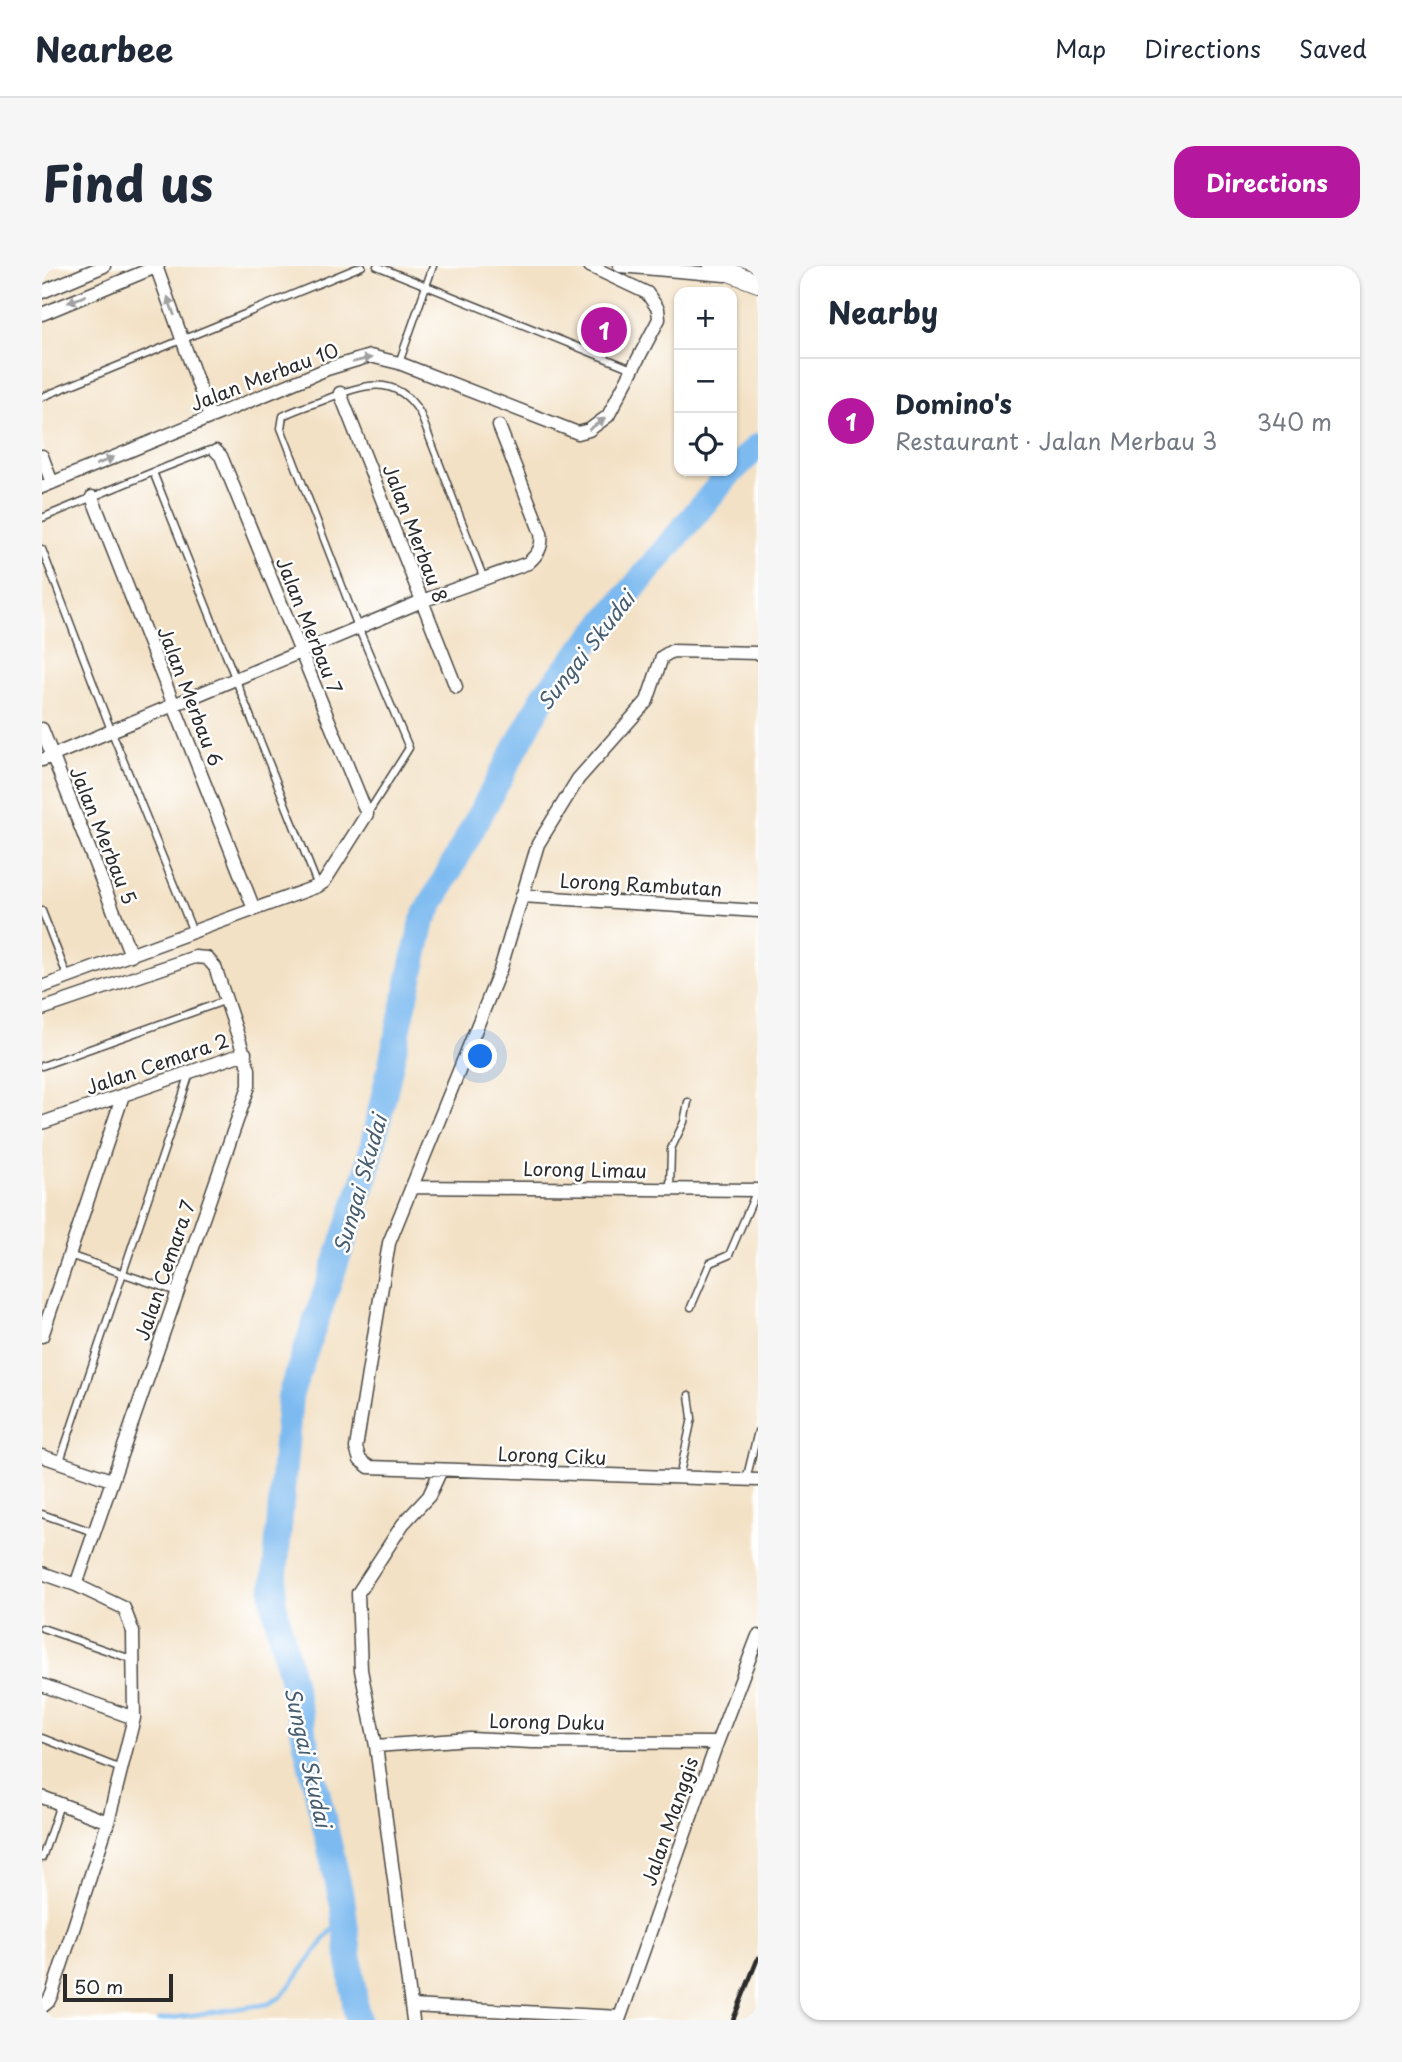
<!DOCTYPE html>
<html lang="en">
<head>
<meta charset="utf-8">
<style>
	:root { --surface:#fff; --page:#f6f6f7; --text:#1f2937; --muted:#747a83; --line:#e0e1e3; --accent:#b5179e }
	body { margin:0; font-family:"Playpen Sans",sans-serif; background:var(--page); color:var(--text) }
	.controls { position:absolute; right:21px; top:21px; display:grid; overflow:hidden; border-radius:14px; box-shadow:0 2px 5px #0004 }
	.controls button { width:63px; height:63px; display:grid; place-items:center; padding:0; border:0; border-bottom:2px solid var(--line); background:var(--surface); color:var(--text); font:35px sans-serif }
	.scale { position:absolute; left:21px; bottom:18px; width:110px; box-sizing:border-box; padding-left:7px; border:4px solid #2b2b2b; border-top:0; font-size:19px; line-height:24px; white-space:nowrap; color:#2b2b2b; -webkit-text-stroke:5px #fff; paint-order:stroke }
	.you { position:absolute; left:439px; top:791px; width:24px; height:24px; margin:-18px; border:5px solid #fff; border-radius:50%; background:#1a73e8; box-shadow:0 0 0 10px #1a73e833 }
	.badge { display:grid; place-items:center; width:46px; height:46px; border-radius:50%; background:var(--accent); color:#fff; font-size:23px; font-weight:700 }
	.pin { position:absolute; translate:-50% -50%; border:4px solid #fff; box-shadow:0 2px 7px #0006 }
	.list { margin:0; padding:0; list-style:none }
	h2 { display:flex; justify-content:space-between; align-items:center; height:91px; margin:0; padding:0 28px; font-size:30px }
	h2 small { font-size:23px; font-weight:400; color:var(--muted) }
	.list li { display:grid; grid-template-columns:46px 1fr auto; gap:21px; align-items:center; box-sizing:border-box; height:126px; padding:0 28px; border-top:2px solid var(--line) }
	.list b { display:block; font-size:26px; white-space:nowrap }
	.list p { margin:0; font-size:23px; white-space:nowrap; color:var(--muted) }
	.list em { font-size:23px; font-style:normal; color:var(--muted) }
	.icon { flex:none; width:38px; height:38px; fill:none; stroke:currentColor; stroke-width:2; stroke-linecap:round; stroke-linejoin:round }
	.map { position:relative; flex:none; width:716px; height:1754px; overflow:hidden; border-radius:21px }
	header { display:flex; align-items:center; gap:42px; box-sizing:border-box; height:98px; padding:0 35px; background:var(--surface); border-bottom:2px solid var(--line) }
	header strong { font-size:33px }
	nav { display:flex; gap:38px; margin-inline-start:auto; font-size:24px }
	.intro { display:flex; align-items:center; justify-content:space-between; box-sizing:border-box; height:168px; padding:0 42px }
	h1 { margin:0; font-size:49px }
	.button { padding:18px 32px; border-radius:21px; background:var(--accent); color:#fff; font-size:24px; font-weight:700 }
	main { display:flex; gap:42px; padding:0 42px }
	aside { flex:1; background:var(--surface); border-radius:21px; box-shadow:0 2px 5px #0004 }
	.map>svg:first-child { display:block }
	.lines { fill:none; stroke-linecap:round; stroke-linejoin:round }
	.stream { stroke:#7cbaf0; stroke-width:4.5 }
	.river { stroke:#7cbaf0; stroke-width:26 }
	.lane-casing { stroke:#494642; stroke-width:9 }
	.street-casing { stroke:#494642; stroke-width:15 }
	.primary-casing { stroke:#494642; stroke-width:20 }
	.lane { stroke:#fff; stroke-width:6 }
	.street { stroke:#fff; stroke-width:12 }
	.primary { stroke:#fff; stroke-width:18 }
	.rail { stroke:#2b2b2b; stroke-width:4.5 }
	.oneway { fill:#a0a0a0 }
	.labels { text-anchor:middle; dominant-baseline:central; stroke-width:5; stroke-linejoin:round; paint-order:stroke }
	.street-label { font-size:19px; fill:#2b2b2b; stroke:#fff }
	.water-label { font-size:21px; font-style:italic; fill:#475d70; stroke:#fff }
</style>
</head>
<body>
<header>
<strong>Nearbee</strong>
<nav><a>Map</a><a>Directions</a><a>Saved</a></nav>
</header>
<div class="intro"><h1>Find us</h1><a class="button">Directions</a></div>
<main>
<div class="map">
<svg width="716" height="1754" viewBox="0 0 716 1754">
	<rect width="100%" height="100%" fill="#fff"/>
	<filter id="ink" filterUnits="userSpaceOnUse"><feTurbulence type="fractalNoise" baseFrequency=".0143" numOctaves="2"/><feDisplacementMap in="SourceGraphic" scale="14" xChannelSelector="R" yChannelSelector="G"/><feConvolveMatrix kernelMatrix="1 2 1 2 8 2 1 2 1" color-interpolation-filters="sRGB"/></filter>
	<filter id="wash" filterUnits="userSpaceOnUse"><feTurbulence type="fractalNoise" baseFrequency=".00686" numOctaves="4" result="noise"/><feDisplacementMap in="SourceGraphic" scale="28" xChannelSelector="R" yChannelSelector="G"/><feGaussianBlur stdDeviation="1.57" result="paint"/><feColorMatrix in="noise" values="0 0 0 0 0 0 0 0 0 0 0 0 0 0 0 0 0 1.4 0 .05"/><feComposite in="paint" operator="in"/></filter>
	<g filter="url(#wash)">
		<rect width="100%" height="100%" fill="#f3e1c5"/>
		<g class="lines">
			<path class="stream" d="M117 1754 226 1738 239 1731 302 1648"/>
			<path class="river" d="M315 1754 301 1639 231 1333 248 1130 324 909 381 654 503 428 685 210 716 180"/>
		</g>
	</g>
	<g filter="url(#ink)">
		<g class="lines">
			<g class="lane-casing">
				<path id="lane" d="M335 0 590 103
					M357 97 391 0
					M0 131 320 0
					M173 185 168 184 111 206 276 620
					M0 252 111 206
					M0 283 69 464 151 666
					M326 547 367 482 316 361 239 162 241 150C254 143 269 139 282 134 318 120 353 105 378 147L442 313
					M0 645 26 712
					M0 800 185 734
					M628 923 629 883 642 856 646 836
					M27 989 135 1026
					M649 1041 668 997 687 989 715 924
					M18 1195 148 807
					M637 1212 650 1152 647 1129
					M704 1214 716 1165
					M0 1248 51 1266
					M0 1362 92 1394
					M0 1472 79 1503
					M0 1592 18 1538"/>
			</g>
			<g class="street-casing">
				<path id="street" d="M114 0 168 151
					M578 0 683 9
					M0 26 62 0
					M0 48 116 0
					M298 127 414 421
					M0 190 10 217
					M0 221 285 103 328 90 357 97 536 167 547 164 566 150 617 53 616 43 605 27 548 0
					M50 231 212 643
					M716 387 630 385 620 391 605 435 536 513 496 578 458 704 347 977 314 1182 318 1194 327 1201 716 1214
					M0 463 89 689
					M0 494 380 335 486 297C496 288 501 281 499 267L457 160
					M480 630 716 645
					M0 721 276 620 282 616 325 548 179 190 174 185
					M0 743 153 691 165 692 173 701 207 803V820L34 1319
					M0 857 203 787
					M370 921 716 924
					M0 1070 81 829
					M0 1190 69 1214
					M0 1307 34 1319 82 1342 91 1366 92 1452 66 1556 10 1728 6 1736 0 1741
					M0 1419 92 1452
					M334 1480 428 1473 490 1476 675 1477
					M0 1531 66 1556
					M370 1740 578 1751
					M371 1754 334 1480 319 1404 316 1327 361 1258 387 1230 399 1204
					M577 1754 675 1477 716 1370"/>
			</g>
			<g class="primary-casing">
				<path id="primary" d="M671 0 716 17"/>
			</g>
			<use href="#lane" class="lane"/>
			<use href="#street" class="street"/>
			<use href="#primary" class="primary"/>
			<path class="rail" d="M691 1754 716 1692"/>
		</g>
		<defs><path id="oneway-solid" d="M-6-.8H1V-3.2L6.5 0L1 3.2V.8H-6Z" transform="scale(1.75)"/></defs>
		<g class="oneway">
			<use href="#oneway-solid" transform="translate(35 33) rotate(158)"/>
			<use href="#oneway-solid" transform="translate(129 40) rotate(-110)"/>
			<use href="#oneway-solid" transform="translate(320 94) rotate(-13)"/>
			<use href="#oneway-solid" transform="translate(555 158) rotate(-35)"/>
			<use href="#oneway-solid" transform="translate(63 195) rotate(-23)"/>
		</g>
	</g>
	<g class="labels">
		<g class="street-label">
			<text transform="translate(222 110) rotate(-21)">Jalan Merbau 10</text>
			<text transform="translate(374 267) rotate(69)">Jalan Merbau 8</text>
			<text transform="translate(268 359) rotate(68)">Jalan Merbau 7</text>
			<text transform="translate(149 430) rotate(69)">Jalan Merbau 6</text>
			<text transform="translate(62 569) rotate(68)">Jalan Merbau 5</text>
			<text transform="translate(599 618) rotate(3)">Lorong Rambutan</text>
			<text transform="translate(115 797) rotate(-19)">Jalan Cemara 2</text>
			<text transform="translate(543 903) rotate(1)">Lorong Limau</text>
			<text transform="translate(122 1004) rotate(-71)">Jalan Cemara 7</text>
			<text transform="translate(510 1189) rotate(2)">Lorong Ciku</text>
			<text transform="translate(505 1455) rotate(1)">Lorong Duku</text>
			<text transform="translate(627 1555) rotate(-71)">Jalan Manggis</text>
		</g>
		<g class="water-label">
			<text transform="translate(543 384) rotate(-52)">Sungai Skudai</text>
			<text transform="translate(317 918) rotate(-74)">Sungai Skudai</text>
			<text transform="translate(267 1491) rotate(77)">Sungai Skudai</text>
		</g>
	</g>
</svg>
<div class="controls">
<button>+</button>
<button>−</button>
<button><svg class="icon" aria-label="locate" viewBox="0 0 24 24"><circle cx="12" cy="12" r="6"/><path d="M12 2v4M12 18v4M2 12h4M18 12h4"/></svg></button>
</div>
<div class="scale">50 m</div>
<div class="you"></div>
<div class="pin badge" style="left:562px;top:64px">1</div>
</div>
<aside>
<h2>Nearby<small></small></h2>
<ul class="list">
<li><span class="badge">1</span><div><b>Domino's</b><p>Restaurant · Jalan Merbau 3</p></div><em>340 m</em></li>
</ul>
</aside>
</main>
</body>
</html>
